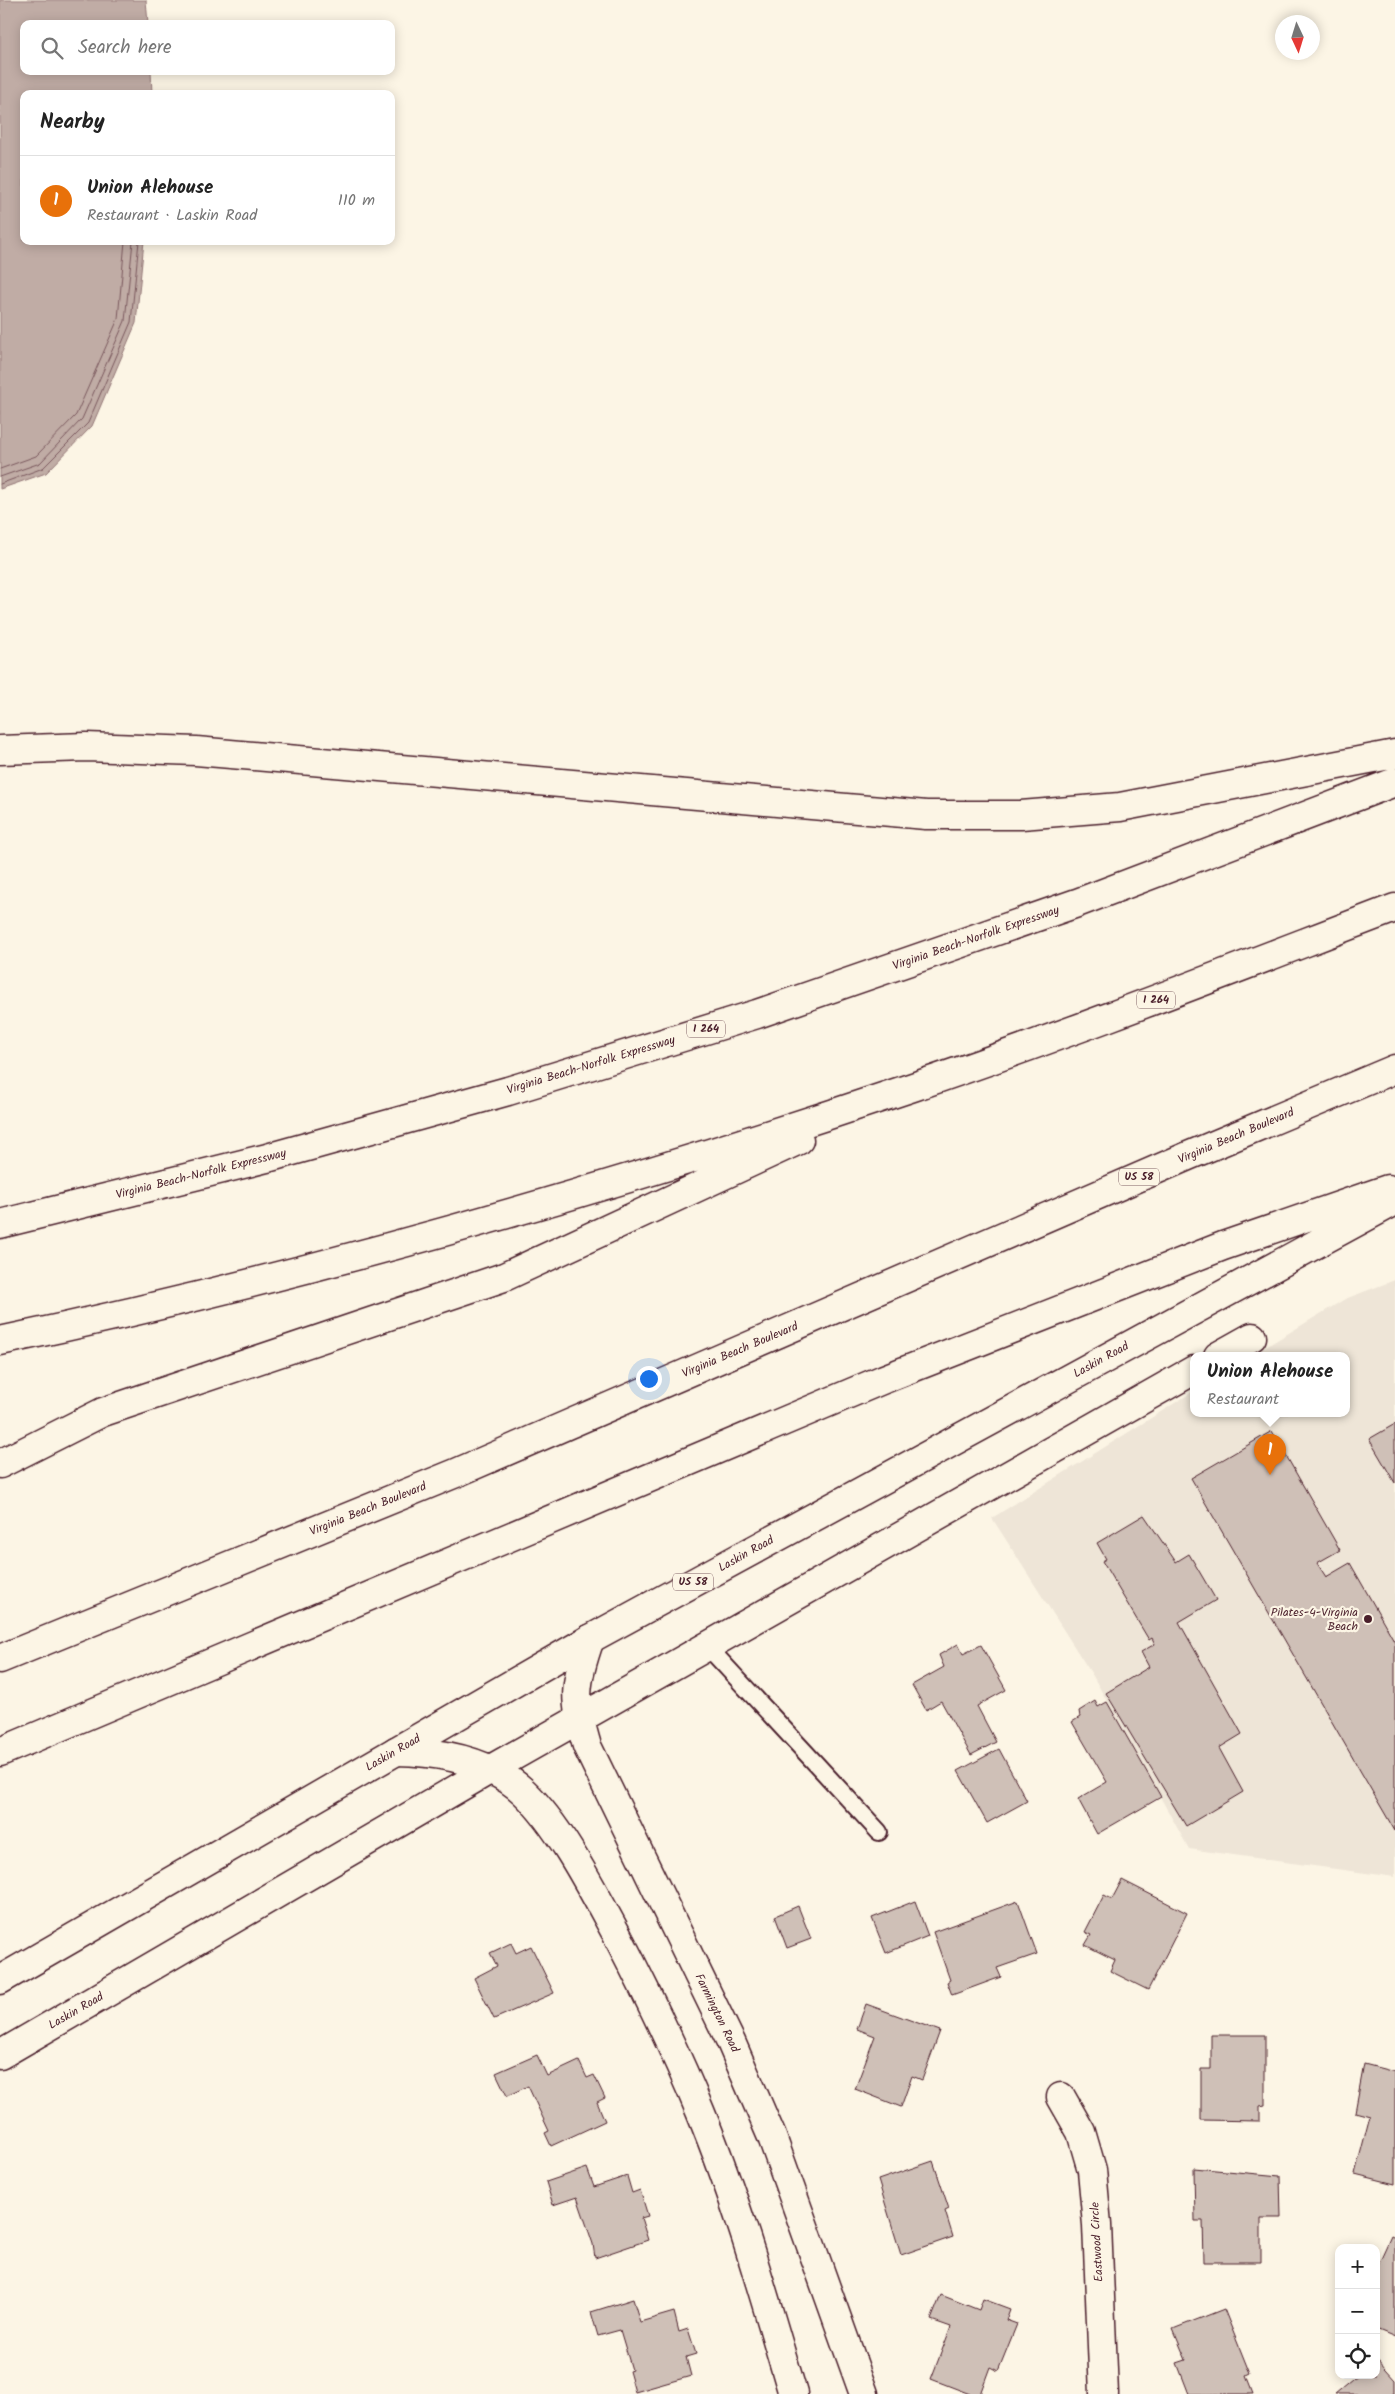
<!DOCTYPE html>
<html lang="en">
<head>
<meta charset="utf-8">
<style>
	:root { --surface:#fff; --page:#f6f6f6; --text:#222; --muted:#767676; --line:#e0e0e0; --accent:#b45309 }
	body { margin:0; font-family:Kalam,sans-serif; background:var(--page); color:var(--text) }
	.controls { position:absolute; right:15px; bottom:15px; display:grid; overflow:hidden; border-radius:10px; box-shadow:0 2px 12px #0003 }
	.controls button { width:45px; height:45px; display:grid; place-items:center; padding:0; border:0; border-bottom:1px solid var(--line); background:var(--surface); color:var(--text); font:25px sans-serif }
	.compass { position:absolute; left:1275px; top:15px; width:45px; height:45px; border-radius:50%; background:var(--surface); box-shadow:0 2px 12px #0003; rotate:176deg }
	.you { position:absolute; left:648px; top:1378px; width:18px; height:18px; margin:-12px; border:4px solid #fff; border-radius:50%; background:#1a73e8; box-shadow:0 0 0 8px #1a73e833 }
	.badge { display:grid; place-items:center; width:32px; height:32px; border-radius:50%; background:var(--accent); color:#fff; font-size:16px; font-weight:700 }
	.pin { position:absolute; translate:-50% -41px; filter:drop-shadow(0 1px 2px #0008) }
	.pin::after { content:''; position:absolute; top:26px; width:18px; height:15px; background:inherit; clip-path:polygon(0 0,100% 0,50% 100%) }
	.popup { position:absolute; left:1190px; top:1352px; width:160px; height:65px; box-sizing:border-box; display:grid; place-content:center; border-radius:10px; background:var(--surface); filter:drop-shadow(0 1px 4px #0005); font-size:16px; white-space:nowrap; color:var(--muted) }
	.popup b { font-size:19px; color:var(--text) }
	.popup::after { content:''; position:absolute; left:50%; top:100%; margin-left:-10px; border:10px solid transparent; border-top-color:var(--surface) }
	.list { margin:0; padding:0; list-style:none }
	h2 { display:flex; justify-content:space-between; align-items:center; height:65px; margin:0; padding:0 20px; font-size:21px }
	h2 small { font-size:16px; font-weight:400; color:var(--muted) }
	.list li { display:grid; grid-template-columns:32px 1fr auto; gap:15px; align-items:center; box-sizing:border-box; height:90px; padding:0 20px; border-top:1px solid var(--line) }
	.list b { display:block; font-size:19px; white-space:nowrap }
	.list p { margin:0; font-size:16px; white-space:nowrap; color:var(--muted) }
	.list em { font-size:16px; font-style:normal; color:var(--muted) }
	.icon { flex:none; width:28px; height:28px; fill:none; stroke:currentColor; stroke-width:2; stroke-linecap:round; stroke-linejoin:round }
	.map { position:relative; flex:none; width:1395px; height:2394px; overflow:hidden }
	.search { position:absolute; background:var(--surface); box-shadow:0 2px 12px #0003; left:20px; top:20px; width:375px; height:55px; display:flex; align-items:center; gap:12px; box-sizing:border-box; padding:0 18px; border-radius:10px; color:var(--muted); font-size:19px }
	.panel { position:absolute; background:var(--surface); box-shadow:0 2px 12px #0003; left:20px; top:90px; width:375px; height:155px; border-radius:10px }
	.map>svg:first-child { display:block }
	.built { fill:#eee5d7 }
	.water { fill:#c0aca5; stroke:#917474 }
	.lines { fill:none; stroke-linecap:round; stroke-linejoin:round }
	.shore { stroke:#79575c; stroke-width:1 }
	.building { fill:#cfc0b7; stroke:#4a1f2b }
	.service-casing { stroke:#4a1f2b; stroke-width:20 }
	.minor-casing { stroke:#4a1f2b; stroke-width:31 }
	.primary-casing { stroke:#4a1f2b; stroke-width:31 }
	.motorway-casing { stroke:#4a1f2b; stroke-width:31 }
	.service { stroke:#fcf5e5; stroke-width:16 }
	.minor { stroke:#fcf5e5; stroke-width:28 }
	.primary { stroke:#fcf5e5; stroke-width:28 }
	.motorway { stroke:#fcf5e5; stroke-width:28 }
	.poi-dot { fill:#4a1f2b; stroke:#fcf5e5; stroke-width:2 }
	.labels { text-anchor:middle; dominant-baseline:central; stroke-width:4.5; stroke-linejoin:round; paint-order:stroke }
	.shield { fill:#fcf5e5; stroke:#7f5f63; stroke-width:1 }
	.shield-label { font-size:11px; font-weight:bold; fill:#4a1f2b }
	.street-label { font-size:12px; fill:#4a1f2b; stroke:#fcf5e5 }
	.poi-label { font-size:12px; fill:#4a1f2b; stroke:#fcf5e5; text-anchor:end }
</style>
</head>
<body>
<div class="map">
<svg width="1395" height="2394" viewBox="0 0 1395 2394">
	<rect width="100%" height="100%" fill="#fcf5e5"/>
	<filter id="ink" filterUnits="userSpaceOnUse"><feTurbulence type="fractalNoise" baseFrequency=".02" numOctaves="2"/><feDisplacementMap in="SourceGraphic" scale="10" xChannelSelector="R" yChannelSelector="G"/><feConvolveMatrix kernelMatrix="1 2 1 2 8 2 1 2 1" color-interpolation-filters="sRGB"/></filter>
	<g filter="url(#ink)">
		<path class="built" d="M1395 1280V1877L1189 1849 1093 1676 992 1518 1194 1391V1414H1346V1356H1251L1345 1299Z"/>
		<path class="water" d="M0 0H146L148 24H24V71H151L152 94H24V241H144L136 323 92 426 46 473 0 489Z"/>
		<g class="lines">
			<path class="shore" d="M0 469 36 456 76 415 118 319 125 241
				M0 477 40 463 82 419 125 321 133 241
				M0 484 43 468 88 423 131 322 139 241"/>
		</g>
		<path class="building" d="M1395 1424V1483L1369 1439Z
			M1272 1431 1340 1550 1317 1563 1326 1577 1350 1563 1395 1642V1831L1191 1478Z
			M1144 1515 1176 1562 1189 1554 1216 1600 1179 1622 1242 1734 1219 1748 1243 1792 1186 1826 1106 1693 1149 1667 1141 1652 1155 1644 1152 1638 1149 1640 1102 1561 1106 1559 1097 1543Z
			M958 1644 963 1654 981 1645 1006 1690 977 1706 996 1742 971 1755 941 1701 926 1710 912 1685 944 1667 939 1655Z
			M1095 1701 1098 1707 1107 1702 1161 1797 1097 1834 1078 1799 1107 1782 1072 1722 1080 1717 1079 1711Z
			M999 1749 1027 1801 987 1823 958 1771Z
			M1122 1880 1187 1913 1148 1990 1110 1971 1115 1960 1085 1945 1091 1935 1085 1932 1104 1895 1112 1899Z
			M915 1901 928 1936 886 1953 872 1918Z
			M1018 1901 1037 1954 997 1968 1001 1977 952 1995 947 1982 950 1980 933 1932Z
			M798 1906 811 1939 787 1948 775 1916Z
			M511 1943 516 1953 531 1946 554 1993 494 2019 474 1978 497 1966 490 1953Z
			M866 2004 940 2031 922 2080 912 2076 901 2107 855 2089 875 2036 857 2029Z
			M1211 2035H1265V2105L1260 2106V2121L1201 2120V2069H1211Z
			M537 2055 547 2076 579 2061 587 2078 594 2075 605 2098 597 2102 605 2121 551 2146 545 2133 549 2131 528 2086 507 2096 496 2073Z
			M1364 2064 1395 2072V2184L1355 2174 1370 2116 1355 2112Z
			M933 2161 949 2209 945 2211 953 2237 901 2255 878 2180Z
			M587 2168 594 2187 627 2176 632 2193 640 2190 648 2216 641 2218 648 2240 595 2258 593 2244 577 2197 553 2205 546 2182Z
			M1194 2168 1280 2176 1281 2218H1261V2262H1204L1203 2221H1195Z
			M1391 2236 1395 2238V2337L1376 2329V2269Z
			M941 2295 979 2310 983 2299 1010 2309 1006 2320 1017 2324 998 2371 990 2367 980 2394H970L931 2379 951 2327 931 2320Z
			M633 2299 640 2322 674 2312 679 2332 688 2329 696 2354 686 2357 691 2376 635 2392 629 2371 632 2370 620 2330 598 2336 591 2312Z
			M1224 2309 1250 2374 1246 2376 1253 2394H1189L1177 2363 1186 2360 1173 2329Z
			M1377 2360 1395 2380V2394H1335L1358 2375H1376Z"/>
		<g class="lines">
			<g class="service-casing">
				<path id="service" d="M707 1646 879 1832"/>
			</g>
			<g class="minor-casing">
				<path id="minor" d="M1218 1356 1252 1337
					M590 1639C574 1684 573 1700 587 1746L731 2042 772 2137 864 2394
					M396 1751C441 1752 490 1760 524 1792 560 1826 592 1889 616 1933 646 1991 675 2050 700 2111 738 2203 765 2299 793 2394
					M0 2055 491 1769 1194 1370
					M1061 2097 1081 2132 1092 2170 1097 2225 1104 2394"/>
			</g>
			<g class="primary-casing">
				<path id="primary" d="M0 1659 456 1473 1188 1156 1395 1069
					M0 1752 884 1379 1223 1246 1388 1189
					M0 1980 590 1639 1395 1201"/>
			</g>
			<g class="motorway-casing">
				<path id="motorway" d="M0 750 86 747 196 751 926 815H1021L1120 807 1395 754
					M0 1224 267 1158 508 1091 757 1014 1077 903 1395 782
					M0 1341C309 1276 613 1188 913 1087 1075 1032 1235 969 1395 908
					M0 1464 103 1412 504 1277 799 1140"/>
			</g>
			<use href="#service" class="service"/>
			<use href="#minor" class="minor"/>
			<use href="#primary" class="primary"/>
			<use href="#motorway" class="motorway"/>
		</g>
	</g>
	<circle class="poi-dot" cx="1368" cy="1619" r="5"/>
	<g class="labels">
		<g class="shield">
			<rect x="1137" y="991.5" width="38" height="17" rx="4"/>
			<rect x="687" y="1020.5" width="38" height="17" rx="4"/>
			<rect x="1119" y="1168.5" width="40" height="17" rx="4"/>
			<rect x="673" y="1573.5" width="40" height="17" rx="4"/>
		</g>
		<g class="shield-label">
			<text x="1156" y="1000">I 264</text>
			<text x="706" y="1029">I 264</text>
			<text x="1139" y="1177">US 58</text>
			<text x="693" y="1582">US 58</text>
		</g>
		<g class="street-label">
			<text transform="translate(976 938) rotate(-19)">Virginia Beach-Norfolk Expressway</text>
			<text transform="translate(591 1065) rotate(-17)">Virginia Beach-Norfolk Expressway</text>
			<text transform="translate(1236 1136) rotate(-23)">Virginia Beach Boulevard</text>
			<text transform="translate(201 1174) rotate(-14)">Virginia Beach-Norfolk Expressway</text>
			<text transform="translate(740 1350) rotate(-23)">Virginia Beach Boulevard</text>
			<text transform="translate(1101 1360) rotate(-29)">Laskin Road</text>
			<text transform="translate(368 1509) rotate(-22)">Virginia Beach Boulevard</text>
			<text transform="translate(746 1554) rotate(-29)">Laskin Road</text>
			<text transform="translate(393 1753) rotate(-30)">Laskin Road</text>
			<text transform="translate(76 2011) rotate(-30)">Laskin Road</text>
			<text transform="translate(717 2013) rotate(64)">Farmington Road</text>
			<text transform="translate(1097 2242) rotate(-93)">Eastwood Circle</text>
		</g>
		<g class="poi-label">
			<text x="1358" y="1612">Pilates-4-Virginia<tspan x="1358" dy="14">Beach</tspan></text>
		</g>
	</g>
</svg>
<div class="controls">
<button>+</button>
<button>−</button>
<button><svg class="icon" aria-label="locate" viewBox="0 0 24 24"><circle cx="12" cy="12" r="6"/><path d="M12 2v4M12 18v4M2 12h4M18 12h4"/></svg></button>
</div>
<svg class="compass" viewBox="-18 -18 36 36"><path d="M0-13l5 13h-10z" fill="#e53935"/><path d="M0 13l5-13h-10z" fill="#767676"/></svg>
<div class="you"></div>
<div class="pin badge" style="left:1270px;top:1475px;background:#e8710a">1</div>
<div class="popup"><b>Union Alehouse</b>Restaurant</div>
<div class="search"><svg class="icon" aria-label="search" viewBox="0 0 24 24"><circle cx="10" cy="10" r="6"/><path d="M15 15l6 6"/></svg>Search here</div>
<section class="panel">
<h2>Nearby<small></small></h2>
<ul class="list">
<li><span class="badge" style="background:#e8710a">1</span><div><b>Union Alehouse</b><p>Restaurant · Laskin Road</p></div><em>110 m</em></li>
</ul>
</section>
</div>
</body>
</html>
